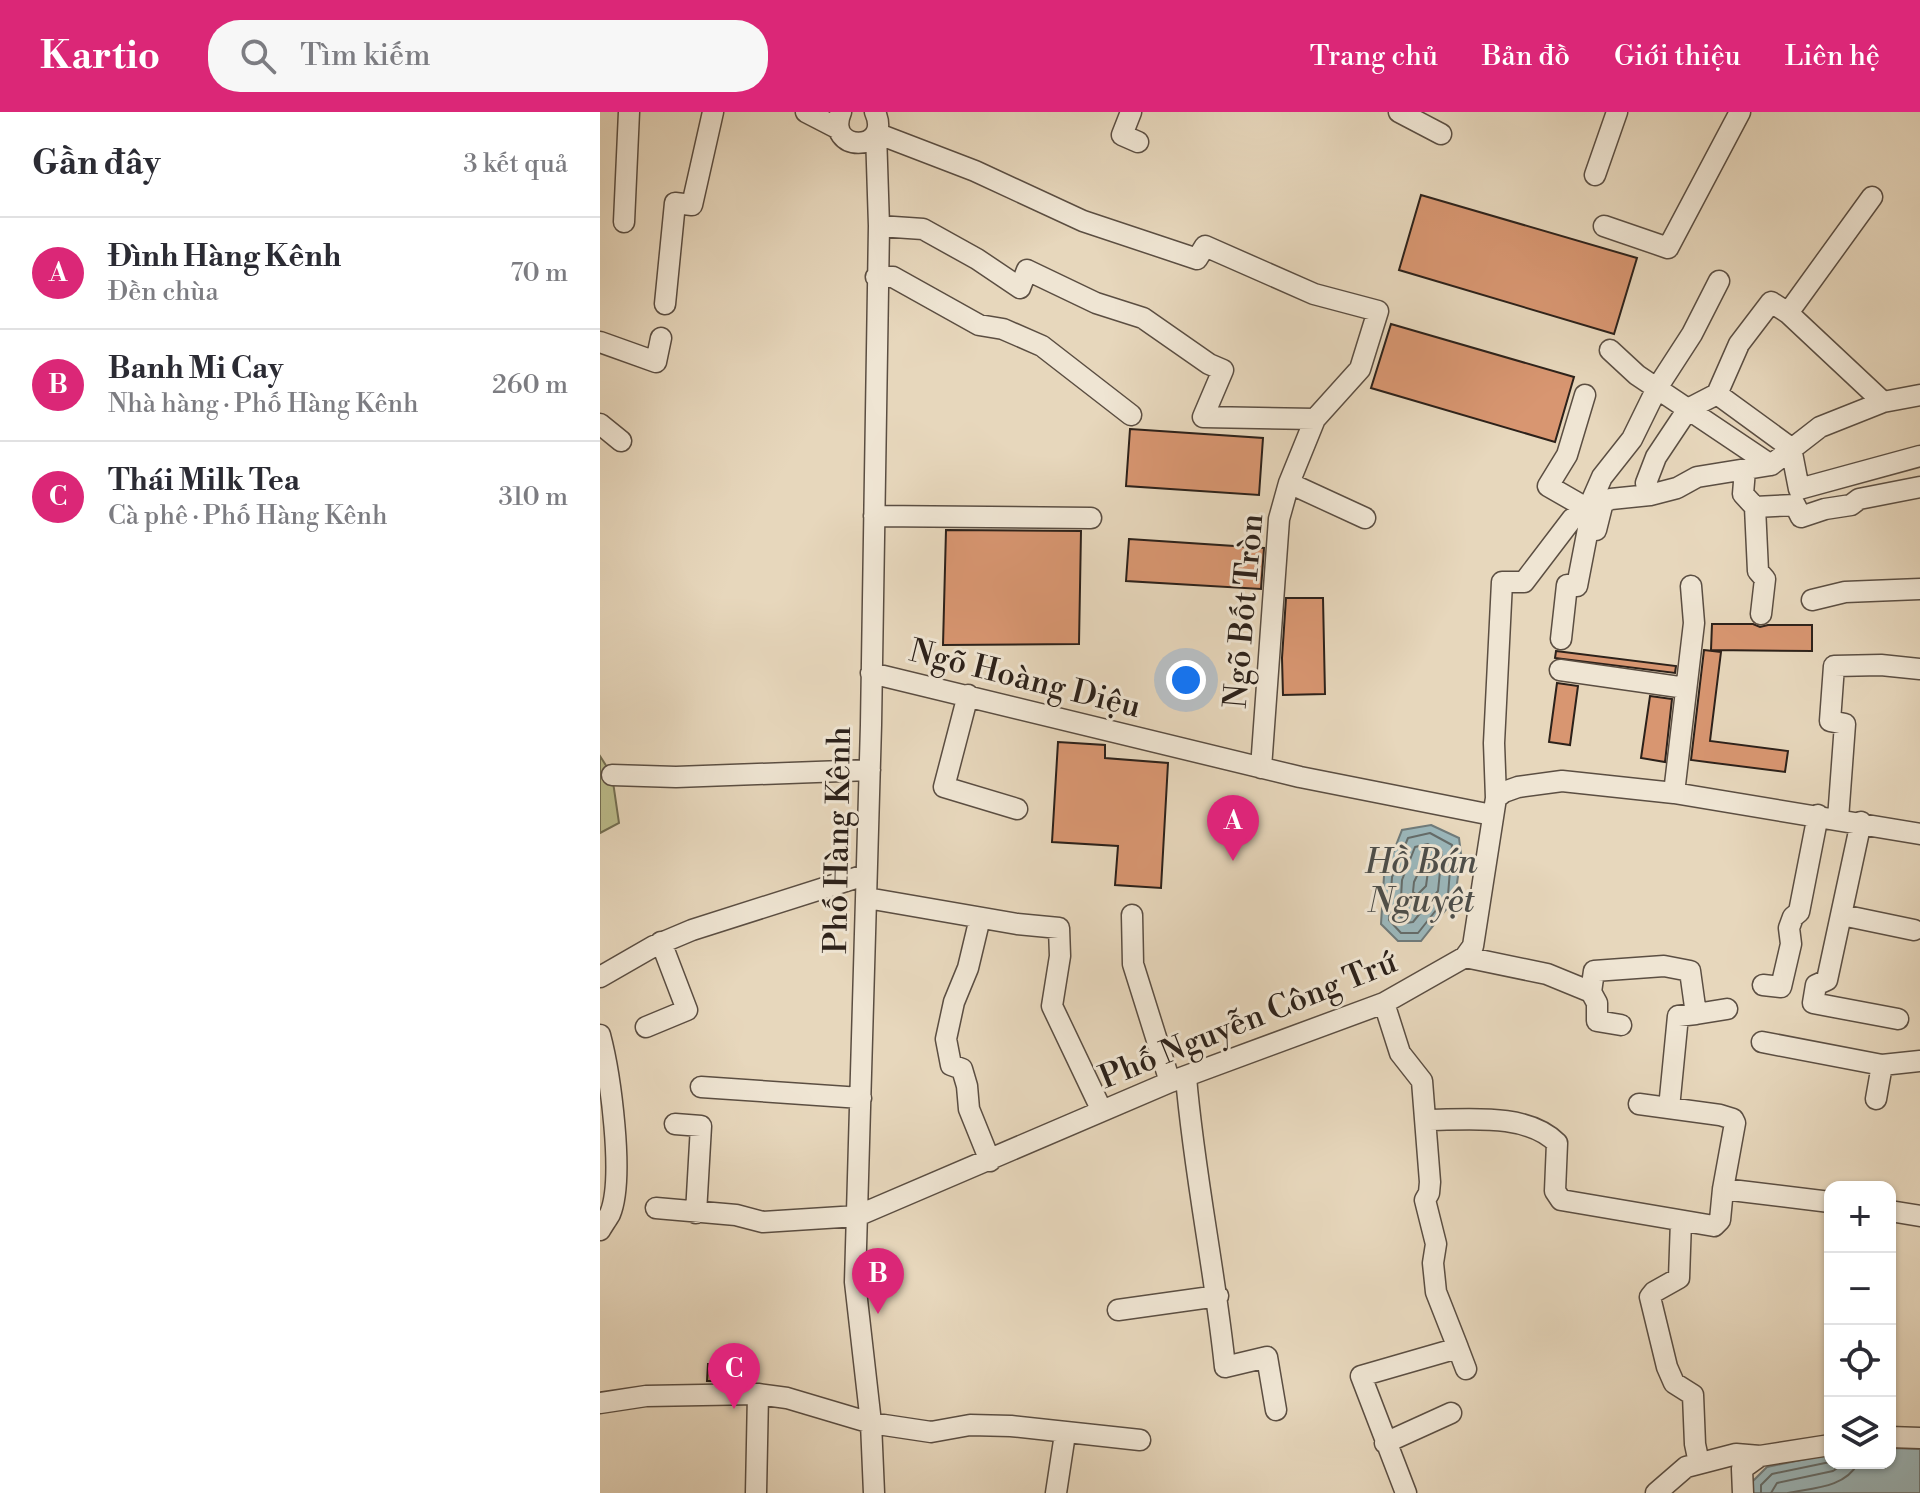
<!DOCTYPE html>
<html lang="vi">
<head>
<meta charset="utf-8">
<style>
	:root { --surface:#fff; --page:#f7f7f7; --text:#2b2b33; --muted:#7c7c81; --line:#e1e1e2; --accent:#db2777 }
	body { margin:0; font-family:"Libre Bodoni",serif; background:var(--page); color:var(--text) }
	.controls { position:absolute; right:24px; bottom:24px; display:grid; overflow:hidden; border-radius:16px; box-shadow:0 2px 6px #0004 }
	.controls button { width:72px; height:72px; display:grid; place-items:center; padding:0; border:0; border-bottom:2px solid var(--line); background:var(--surface); color:var(--text); font:40px sans-serif }
	.you { position:absolute; left:586px; top:568px; width:28px; height:28px; margin:-20px; border:6px solid #fff; border-radius:50%; background:#1a73e8; box-shadow:0 0 0 12px #1a73e833 }
	.badge { display:grid; place-items:center; width:52px; height:52px; border-radius:50%; background:var(--accent); color:#fff; font-size:26px; font-weight:700 }
	.pin { position:absolute; translate:-50% -66px; filter:drop-shadow(0 2px 4px #0008) }
	.pin::after { content:''; position:absolute; top:42px; width:28px; height:24px; background:inherit; clip-path:polygon(0 0,100% 0,50% 100%) }
	.list { margin:0; padding:0; list-style:none }
	h2 { display:flex; justify-content:space-between; align-items:center; height:104px; margin:0; padding:0 32px; font-size:34px }
	h2 small { font-size:26px; font-weight:400; color:var(--muted) }
	.list li { display:grid; grid-template-columns:52px 1fr auto; gap:24px; align-items:center; box-sizing:border-box; height:112px; padding:0 32px; border-top:2px solid var(--line) }
	.list b { display:block; font-size:30px; white-space:nowrap }
	.list p { margin:0; font-size:26px; white-space:nowrap; color:var(--muted) }
	.list em { font-size:26px; font-style:normal; color:var(--muted) }
	.icon { flex:none; width:44px; height:44px; fill:none; stroke:currentColor; stroke-width:2; stroke-linecap:round; stroke-linejoin:round }
	.map { position:relative; flex:none; width:1320px; height:1381px; overflow:hidden }
	header { display:flex; align-items:center; gap:48px; box-sizing:border-box; height:112px; padding:0 40px; background:var(--accent); color:#fff }
	header strong { font-size:38px }
	nav { display:flex; gap:44px; margin-inline-start:auto; font-size:28px }
	.search { width:560px; height:72px; background:var(--page); display:flex; align-items:center; gap:20px; box-sizing:border-box; padding:0 28px; border-radius:32px; color:var(--muted); font-size:30px }
	main { display:flex }
	aside { flex:1; background:var(--surface) }
	.map>svg:first-child { display:block }
	.green { fill:#bcbd8c; stroke:#746f53; stroke-width:2 }
	.water { fill:#9bb7bb; stroke:#6f7b7b; stroke-width:2 }
	.lines { fill:none; stroke-linecap:round; stroke-linejoin:round }
	.shore { stroke:#646c6a; stroke-width:2 }
	.building { fill:#d89671; stroke:#2c211a; stroke-width:2 }
	.minor-casing { stroke:#5b4e42; stroke-width:23 }
	.minor { stroke:#efe5d3; stroke-width:20 }
	.labels { text-anchor:middle; dominant-baseline:central; stroke-width:6; stroke-linejoin:round; paint-order:stroke }
	.street-label { font-size:32px; fill:#2c211a; stroke:#efe5d3 }
	.water-label { font-size:34px; font-style:italic; fill:#4d4e4a; stroke:#efe5d3 }
</style>
</head>
<body>
<header>
<strong>Kartio</strong>
<div class="search"><svg class="icon" aria-label="search" viewBox="0 0 24 24"><circle cx="10" cy="10" r="6"/><path d="M15 15l6 6"/></svg>Tìm kiếm</div>
<nav><a>Trang chủ</a><a>Bản đồ</a><a>Giới thiệu</a><a>Liên hệ</a></nav>
</header>
<main>
<aside>
<h2>Gần đây<small>3 kết quả</small></h2>
<ul class="list">
<li><span class="badge">A</span><div><b>Đình Hàng Kênh</b><p>Đền chùa</p></div><em>70 m</em></li>
<li><span class="badge">B</span><div><b>Banh Mi Cay</b><p>Nhà hàng · Phố Hàng Kênh</p></div><em>260 m</em></li>
<li><span class="badge">C</span><div><b>Thái Milk Tea</b><p>Cà phê · Phố Hàng Kênh</p></div><em>310 m</em></li>
</ul>
</aside>
<div class="map">
<svg width="1320" height="1381" viewBox="0 0 1320 1381">
	<rect width="100%" height="100%" fill="#e7d7bc"/>
	<filter id="stains"><feTurbulence type="fractalNoise" baseFrequency=".0025" numOctaves="4"/><feColorMatrix values="0 0 0 0 .2 0 0 0 0 .09 0 0 0 0 .02 0 0 0 .5 -.17"/></filter>
	<radialGradient id="worn" r=".72"><stop offset=".6" stop-color="#630" stop-opacity="0"/><stop offset="1" stop-color="#630" stop-opacity=".3"/></radialGradient>
	<path class="green" d="M0 644 12 663 19 711 0 721Z"/>
	<path class="water" d="M831 713 859 726 861 742 855 786 821 829H798L781 812 784 764 802 718Z
		M1290 1336 1320 1337V1381H1153L1152 1370 1167 1355 1230 1342V1351H1290Z"/>
	<g class="lines">
		<path class="shore" d="M830 721 852 733 848 783 818 821H801L789 808 792 765 808 726Z
			M828 732 842 740 838 779 813 810 806 811 800 804 802 768 815 735Z
			M824 749 829 752 826 774 817 783 813 780 814 770Z
			M1161 1381V1373L1172 1362 1230 1350
			M1171 1381 1177 1371 1233 1359 1245 1351
			M1188 1381C1212 1376 1245 1376 1258 1351"/>
	</g>
	<path class="building" d="M821 83 1037 146 1014 222 799 158Z
		M791 212 974 265 955 330 771 276Z
		M530 317 663 326 659 383 526 374Z
		M346 418 481 419 479 532 343 533Z
		M529 427 664 436 661 477 526 469Z
		M686 486H723L725 582 683 583 682 546Z
		M1112 512H1153L1160 515 1168 513H1212V539L1111 538Z
		M1104 538 1121 540 1110 629 1188 639 1185 660 1091 648Z
		M956 539 1076 554 1075 561 955 546Z
		M957 571 978 574 970 633 949 630Z
		M1050 584 1072 587 1065 650 1041 646Z
		M458 630 505 633V646L568 651 561 776 515 773 518 734 452 730Z
		M108 1252 152 1254 151 1269H107Z"/>
	<g class="lines">
		<g class="minor-casing">
			<path id="minor" d="M206 0 239 17
				M241 0C224 41 293 41 275 0
				M531 0 522 23 538 30
				M799 0 841 22
				M995 63 1017 0
				M24 110 29 0
				M279 114 323 117 377 147 420 176 427 158 496 191 543 206 609 252 623 258 603 305 715 307
				M1004 114 1068 136 1140 0
				M276 165H293L379 213 403 217 442 234 531 303
				M65 192 75 91 92 93 113 0
				M1188 201 1272 85
				M0 230 56 250 61 226
				M1010 238 1037 263 1171 353
				M1117 282 1191 336 1199 377 1320 344
				M985 283 967 343 948 374 988 397 1002 365 1032 327 1057 276 1092 222 1119 169
				M0 312 21 329
				M1145 358 1143 382 1155 395 1158 459 1165 467 1161 502
				M689 371 765 406
				M1050 383 1046 371 1056 345 1088 297 1117 282 1139 232 1171 190 1188 201 1283 290
				M1155 395 1195 393 1201 405 1225 397 1251 393 1259 387 1320 375
				M274 404 491 406
				M1212 488 1245 480 1320 477
				M961 527 967 473 977 474 988 417 996 418 1003 390
				M960 558 1086 576
				M271 561 700 665 892 703
				M368 583 344 675 417 697
				M12 663 76 665 270 658
				M1074 681 1094 511 1091 474
				M896 686 894 631 902 470H924L972 407 988 397 1011 387 1050 383 1077 376 1097 365 1171 353 1220 315 1283 290 1320 283
				M1238 707 1245 612 1230 609 1234 554 1281 553 1320 557
				M1261 710 1227 868 1216 873 1213 891 1298 907
				M267 786 417 812 459 816 460 844 452 894 502 999
				M532 803 533 852 570 970
				M1242 803 1314 818
				M380 806 368 856 354 890 346 927 351 953 362 957 367 974 369 997 390 1049
				M865 845 947 862 991 880
				M0 865 54 834 92 818 265 763
				M1163 873 1181 875 1191 832 1189 816 1193 805 1199 800 1218 703
				M784 891 800 941 822 969 830 1070 829 1081 825 1088 836 1132 833 1151 836 1180 858 1236 761 1264 806 1381
				M1021 913 997 909V891L991 880 994 859 1064 854 1090 859 1096 902 1127 897
				M46 915 87 898 61 830
				M0 923C10 961 25 1066 10 1102 7 1107 3 1113 0 1118
				M1162 930 1282 953 1320 949
				M586 965C594 1062 615 1158 625 1255L667 1245 676 1298
				M101 975 261 986
				M1276 987 1282 953
				M1039 992 1120 1003 1133 1007 1135 1011 1123 1077
				M1069 996 1078 904 1096 902
				M826 1008C866 1008 926 1000 957 1031L955 1079 961 1088 1114 1114 1120 1108 1123 1077 1230 1090
				M75 1012 101 1014 96 1101
				M56 1096 136 1103 163 1110 257 1104 570 970 784 891 865 845 873 834 896 686 904 680 918 675 962 669 1074 681 1320 722
				M1290 1099 1320 1104
				M1081 1109 1079 1166 1054 1180 1050 1185 1067 1255 1074 1271 1093 1283 1095 1332 1099 1351
				M518 1198 618 1184
				M858 1236 866 1257
				M0 1291 46 1284 158 1282 187 1286 271 1311 331 1320 370 1313 411 1314 540 1328
				M1290 1325 1320 1326
				M785 1331 851 1301
				M156 1381 158 1282
				M274 1381 271 1311 255 1170 271 613 279 114 276 21 375 59 483 109 597 147 605 134 714 182 778 199 760 257 715 307 689 371 679 407 661 656
				M456 1381 465 1322
				M1056 1381 1086 1355 1136 1342 1160 1344
				M1143 1381 1142 1357 1160 1344 1230 1333"/>
		</g>
		<use href="#minor" class="minor"/>
	</g>
	<g class="labels">
		<g class="street-label">
			<text transform="translate(644 499) rotate(-85)">Ngõ Bốt Tròn</text>
			<text transform="translate(425 567) rotate(14)">Ngõ Hoàng Diệu</text>
			<text transform="translate(238 728) rotate(-89)">Phố Hàng Kênh</text>
			<text transform="translate(648 908) rotate(-22)">Phố Nguyễn Công Trứ</text>
		</g>
		<g class="water-label">
			<text x="821" y="751">Hồ Bán<tspan x="821" dy="39">Nguyệt</tspan></text>
		</g>
	</g>
	<rect width="100%" height="100%" filter="url(#stains)"/>
	<rect width="100%" height="100%" fill="url(#worn)"/>
</svg>
<div class="controls">
<button>+</button>
<button>−</button>
<button><svg class="icon" aria-label="locate" viewBox="0 0 24 24"><circle cx="12" cy="12" r="6"/><path d="M12 2v4M12 18v4M2 12h4M18 12h4"/></svg></button>
<button><svg class="icon" aria-label="layers" viewBox="0 0 24 24"><path d="M12 4l9 5-9 5-9-5zM3 14l9 5 9-5"/></svg></button>
</div>
<div class="you"></div>
<div class="pin badge" style="left:633px;top:749px">A</div>
<div class="pin badge" style="left:278px;top:1202px">B</div>
<div class="pin badge" style="left:134px;top:1297px">C</div>
</div>
</main>
</body>
</html>
